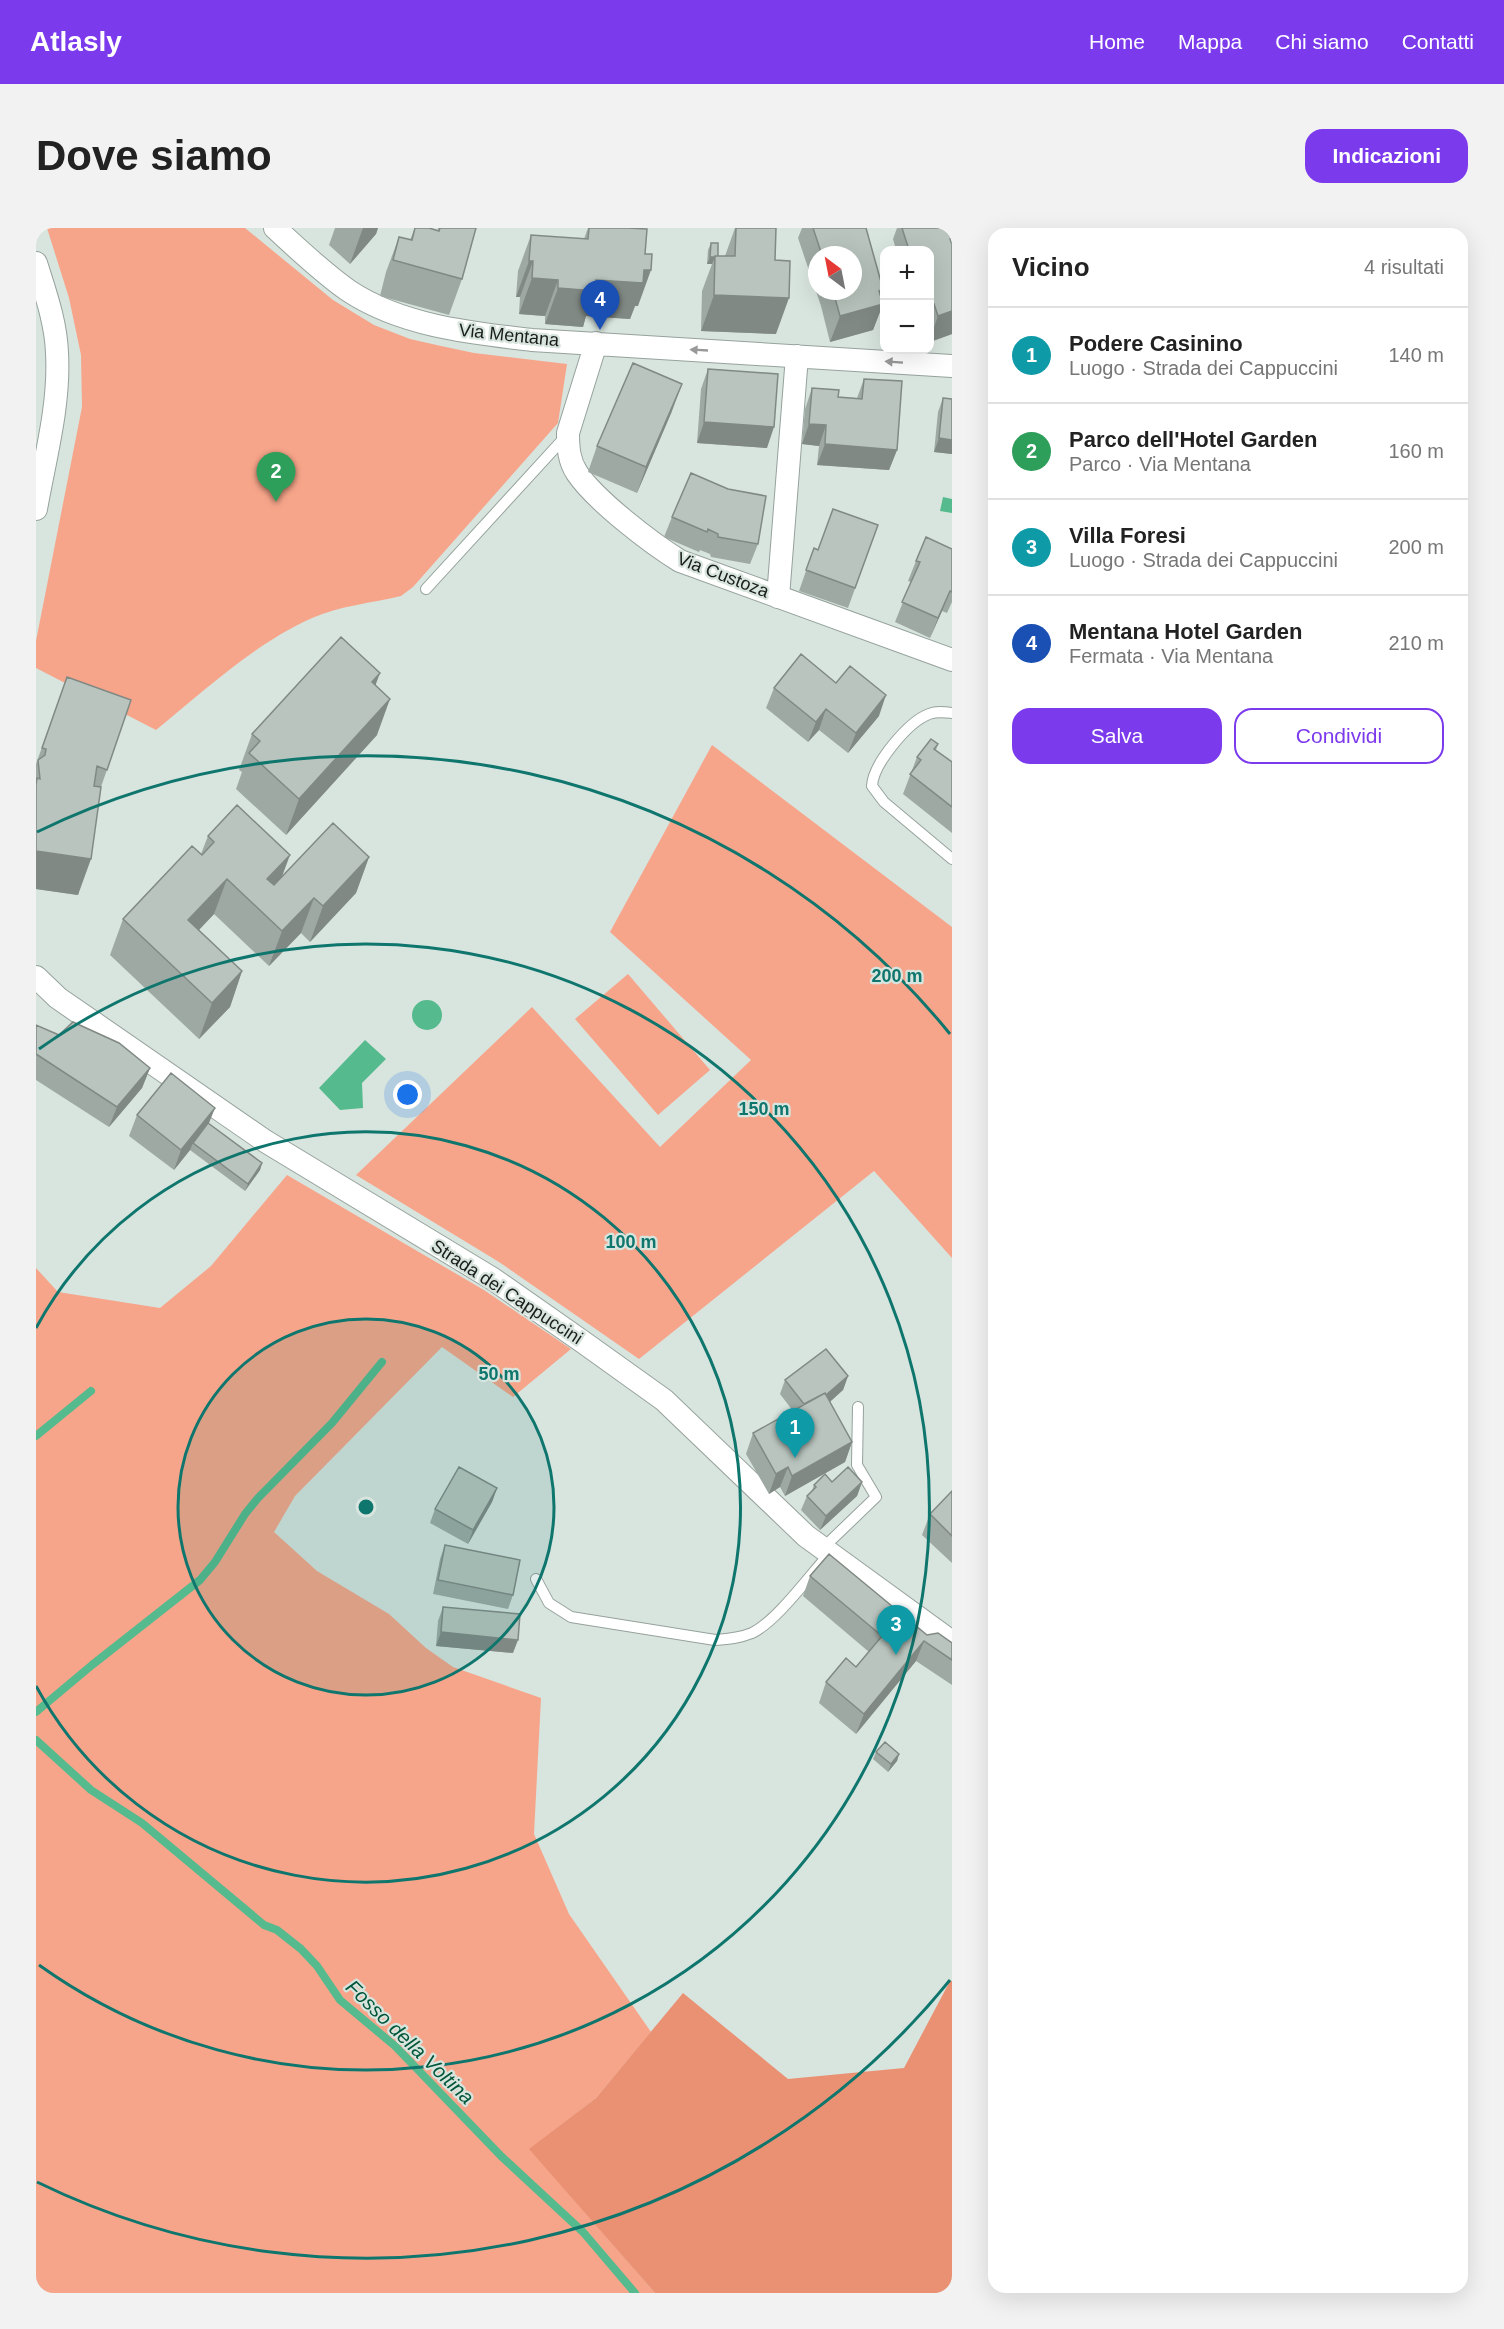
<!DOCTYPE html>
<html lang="it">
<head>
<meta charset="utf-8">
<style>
	:root { --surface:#fff; --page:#f2f2f2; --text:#222; --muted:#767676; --line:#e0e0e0; --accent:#7c3aed }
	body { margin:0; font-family:Arial,sans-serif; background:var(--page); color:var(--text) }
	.controls { position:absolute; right:18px; top:18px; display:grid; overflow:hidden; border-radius:12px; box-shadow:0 6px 24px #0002 }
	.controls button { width:54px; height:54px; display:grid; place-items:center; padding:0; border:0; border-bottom:2px solid var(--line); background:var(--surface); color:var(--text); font:30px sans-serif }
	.compass { position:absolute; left:772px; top:18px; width:54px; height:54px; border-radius:50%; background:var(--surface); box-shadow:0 6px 24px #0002; rotate:328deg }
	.you { position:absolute; left:372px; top:867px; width:21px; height:21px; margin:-15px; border:4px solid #fff; border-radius:50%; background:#1a73e8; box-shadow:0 0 0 9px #1a73e833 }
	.badge { display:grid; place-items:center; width:39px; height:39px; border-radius:50%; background:var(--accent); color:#fff; font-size:20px; font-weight:700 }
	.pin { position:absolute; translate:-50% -50px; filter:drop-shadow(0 2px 3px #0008) }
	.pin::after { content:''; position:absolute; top:32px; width:21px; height:18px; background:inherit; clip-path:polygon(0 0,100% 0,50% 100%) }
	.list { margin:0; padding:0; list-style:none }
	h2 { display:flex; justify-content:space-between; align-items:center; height:78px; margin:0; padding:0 24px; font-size:26px }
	h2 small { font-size:20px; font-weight:400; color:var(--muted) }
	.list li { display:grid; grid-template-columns:39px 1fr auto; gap:18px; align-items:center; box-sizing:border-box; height:96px; padding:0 24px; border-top:2px solid var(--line) }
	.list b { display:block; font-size:22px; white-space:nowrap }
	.list p { margin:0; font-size:20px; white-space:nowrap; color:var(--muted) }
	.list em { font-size:20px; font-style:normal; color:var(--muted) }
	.actions { display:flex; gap:12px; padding:18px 24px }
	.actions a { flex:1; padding:14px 0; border:2px solid var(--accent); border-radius:18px; text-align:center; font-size:21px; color:var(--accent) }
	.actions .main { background:var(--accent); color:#fff }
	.map { position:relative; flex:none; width:916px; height:2065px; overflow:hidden; border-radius:18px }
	header { display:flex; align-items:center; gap:36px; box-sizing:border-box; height:84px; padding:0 30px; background:var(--accent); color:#fff }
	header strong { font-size:28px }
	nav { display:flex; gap:33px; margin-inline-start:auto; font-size:21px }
	.intro { display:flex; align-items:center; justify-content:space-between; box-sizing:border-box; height:144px; padding:0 36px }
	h1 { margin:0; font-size:42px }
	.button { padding:15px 27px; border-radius:18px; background:var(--accent); color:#fff; font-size:21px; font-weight:700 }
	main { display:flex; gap:36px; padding:0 36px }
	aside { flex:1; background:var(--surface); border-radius:18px; box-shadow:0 6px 24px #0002 }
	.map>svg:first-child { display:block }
	.green { fill:#f7a58a }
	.forest { fill:#ea9173 }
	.water { fill:#55ba8d }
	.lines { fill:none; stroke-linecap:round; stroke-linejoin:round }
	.stream { stroke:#55ba8d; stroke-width:8 }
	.lane-casing { stroke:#96a29c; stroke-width:12 }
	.street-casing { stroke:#96a29c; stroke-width:24 }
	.lane { stroke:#fff; stroke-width:10 }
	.street { stroke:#fff; stroke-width:22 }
	.wall { fill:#9ea9a3; fill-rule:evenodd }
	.shaded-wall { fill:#818984 }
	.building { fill:#b8c4bd; stroke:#818984; stroke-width:1.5 }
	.oneway { fill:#989998 }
	.ring { fill:none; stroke:#0f766e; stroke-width:3 }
	.labels { text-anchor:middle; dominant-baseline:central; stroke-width:4.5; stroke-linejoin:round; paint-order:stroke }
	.street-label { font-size:18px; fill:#191d1b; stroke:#d8e4de }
	.water-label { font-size:20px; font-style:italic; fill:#005639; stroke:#d8e4de }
	.centre { fill:#0f766e; stroke:#d8e4de; stroke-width:3 }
	.ring-label { font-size:18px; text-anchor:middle; font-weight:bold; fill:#0f766e; stroke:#d8e4de; stroke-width:4.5; stroke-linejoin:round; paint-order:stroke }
</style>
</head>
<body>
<header>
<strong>Atlasly</strong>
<nav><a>Home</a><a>Mappa</a><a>Chi siamo</a><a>Contatti</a></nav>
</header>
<div class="intro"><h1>Dove siamo</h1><a class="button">Indicazioni</a></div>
<main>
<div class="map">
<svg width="916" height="2065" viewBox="0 0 916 2065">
	<rect width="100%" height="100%" fill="#d8e4de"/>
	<path class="green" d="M11 0H209L297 72 338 97 374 111 405 118 438 125 531 136 522 195 377 359 365 368C336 375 303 378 276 390 218 416 169 462 120 502L0 440V413L46 179 45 127 33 70Z
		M676 517 916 699V1030L838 943 603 1131 463 1034 320 947 496 779 624 919 715 832 574 704Z
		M592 746 674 842 622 887 539 791Z
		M251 947 448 1062 535 1121 477 1169 406 1119 259 1268 238 1304 281 1343 353 1386 390 1420 417 1439 505 1470 498 1606 533 1686 615 1804 560 1870 494 1921 619 2065H0V1040L22 1064 124 1080 175 1038Z"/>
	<path class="forest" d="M914 1753H916V2065H619L493 1921 560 1870 647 1765 752 1851 868 1840Z"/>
	<path class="water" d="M907 269 916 271V285L904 283Z
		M376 787a15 15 0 1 1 30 0a15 15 0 1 1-30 0Z
		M329 812 350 831 326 855 327 880 304 882 283 860Z"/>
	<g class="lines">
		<path class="stream" d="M0 1208 55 1163
			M0 1484 56 1437 164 1352 179 1334 209 1286 222 1270 296 1195 346 1134
			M0 1512 55 1562 106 1595 228 1697 241 1702 265 1721 281 1738 304 1772 359 1818 465 1928 547 2004 599 2065"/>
		<g class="lane-casing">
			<path id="lane" d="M390 361 530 208
				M916 485C908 484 901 483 893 486 872 494 837 536 836 558L848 574 916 631
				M787 1320 840 1269 821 1237 822 1179
				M500 1351 513 1375 535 1389 679 1412C692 1411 704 1410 716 1405 741 1393 774 1347 794 1325"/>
		</g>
		<g class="street-casing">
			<path id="street" d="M239 0C263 22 287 45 313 63 366 98 435 105 496 112L916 138
				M0 35C9 64 20 94 21 125 24 177 9 230 0 281
				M560 115 532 205C532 220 533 233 541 245 560 273 615 315 644 333L916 432
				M742 369 761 128
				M0 749 22 770 229 913 457 1051 547 1114 628 1172 770 1308 916 1414"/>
		</g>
		<use href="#lane" class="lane"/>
		<use href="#street" class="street"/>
	</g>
	<path class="wall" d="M299 0H342L340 6 314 36 293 17Z
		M379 0 402 2V0H440L426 51 413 87 344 68 350 44 363 9 374 12Z
		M552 0H592L602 78H599L594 91 550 88 547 99 509 96V88L483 86 484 69H480L482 43 495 7 548 11Z
		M699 0H740L739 32 740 106 665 103 666 63 676 36H671L672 22 675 15 682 28H689Z
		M766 0H830L847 76 837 102 794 114 785 78 762 10ZM781 27H817V63H781Z
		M861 0H916V106L894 114V22H857L859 18 857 11Z
		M672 141 731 220 661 215 665 161Z
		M828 151 861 222 853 242 781 237 783 218 766 216 769 181 776 160 802 169 821 170Z
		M907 170 916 226 898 224 902 184Z
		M636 183 601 265 552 244 561 218Z
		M636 289 722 316 714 336 675 329 674 326 664 322 663 324 628 309Z
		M842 297 812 380 763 363 778 320 782 322Z
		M916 321V374L911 385 906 383 894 410 859 394 875 354 872 353 880 333Z
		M31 449 95 472 65 559 42 667 0 661V536Z
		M800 455 843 488 812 525 783 502 772 514 730 480 738 460Z
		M339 457 341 507 250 607 200 561 206 544 203 542 216 506Z
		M902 516 900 522 916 534V605L867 566 881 529Z
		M172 608 246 648 333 629 320 665 274 714 265 705 233 738 178 686 163 702 206 743 194 779 163 811 74 727 87 691 165 626Z
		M0 798 23 807 114 840 106 860 73 899 0 852Z
		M101 887 173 896 226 935 224 942 209 963 154 922 138 942 93 908Z
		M812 1148 807 1162 794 1174 816 1214 809 1234 749 1268 744 1259 733 1266 710 1226 717 1205 757 1183 744 1166 749 1152Z
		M796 1254H826L821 1268 784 1302 765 1282 771 1268 776 1263 778 1257Z
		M461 1260 456 1274 432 1316 394 1295 399 1281Z
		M916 1263V1335L886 1307 894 1286Z
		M409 1317 477 1367 472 1381 397 1366 404 1331Z
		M774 1348 891 1407 916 1415V1457L880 1433 820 1506 783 1475 790 1454 820 1439 833 1424 767 1368Z
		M407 1379 477 1425 400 1418 402 1393Z
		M840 1524 863 1526 861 1533 852 1544 837 1531Z"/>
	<path class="shaded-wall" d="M327 0H342L340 6 314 36Z
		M674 29H679L676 36H671Z
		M493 33H497L484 69H480Z
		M608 42H615L602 78H599L594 91 550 88 547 99 509 96 522 60Z
		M496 50 522 52 509 88 483 86Z
		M847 61 841 77 847 76 837 102 794 114 804 88 843 63Z
		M678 67 753 70 740 106 665 103Z
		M898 76 894 88V77Z
		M916 83V106L894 114V111L902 88Z
		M646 156 636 183 601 265 610 239Z
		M668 194 738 199 731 220 661 215Z
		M773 196 790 197 783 218 766 216Z
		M903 210 916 212V226L898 224Z
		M789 216 861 222 853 242 781 237Z
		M914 363 906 383 894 410 902 390Z
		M344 445 331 480 336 454Z
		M850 467 843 488 812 525 820 505Z
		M354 471 341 507 250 607 263 571Z
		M790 481 783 502 772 514 780 494Z
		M0 623 55 631 42 667 0 661Z
		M254 627 241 662 231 651Z
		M333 629 320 665 274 714 287 678Z
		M191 651 178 686 139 727 152 692Z
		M278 670 265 705 233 738 246 703Z
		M206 743 194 779 163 811 176 775Z
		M114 840 106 860 73 899 81 879Z
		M179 880 171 900 157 915 154 922 138 942 145 922Z
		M226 935 224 942 209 963 212 956Z
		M812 1148 807 1162 781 1185 786 1171Z
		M816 1214 809 1234 749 1268 756 1248Z
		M752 1239 744 1259 733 1266 740 1246Z
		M826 1254 821 1268 784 1302 790 1288Z
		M461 1260 456 1274 432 1316 437 1302Z
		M405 1404 482 1412 477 1425 400 1418Z
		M888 1413 880 1433 820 1506 828 1486Z
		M863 1526 861 1533 852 1544 855 1536Z"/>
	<path class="building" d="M379 0H393L403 3 404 0H440L426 51 357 32 363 9 376 12Z
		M553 0H592L611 1 609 26H616L615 42H608L607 55 560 52V63L522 60V52L496 50 497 33H493L495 7 552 11Z
		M700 0H740L739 32 754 33 753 70 678 67 679 28H699Z
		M777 0H830L847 61 843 63 847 76 804 88 797 63H817V27H786Z
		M866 0H916V10L914 11 916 17V83L902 88 898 76 894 77V22H873Z
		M675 15H682V28H679V29H674Z
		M597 135 646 156 610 239 561 218Z
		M672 141 742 146 738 199 668 194Z
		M828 151 866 153 861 222 789 216 790 197 773 196 776 160 803 162 802 169 826 171Z
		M907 170 916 171V212L903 210Z
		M655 245 692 261 730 268 722 316 682 309V306L672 301 671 304 636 289Z
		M797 281 842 297 819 360 770 342 778 320 782 322Z
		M890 309 916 321V364L914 363 902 390 866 374 884 334 880 333Z
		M305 409 344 445 336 454 354 471 263 571 213 525 224 513 216 506Z
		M765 426 800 455 814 438 850 467 820 505 790 481 780 494 738 460Z
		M31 449 95 472 71 542 61 538 58 558 65 559 55 631 0 623V557L1 550 4 551 2 532 9 527 10 521 6 520Z
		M895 511 902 516 898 521 916 534V579L874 546 885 532 881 529Z
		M201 577 254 627 231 651 238 657 297 595 333 629 287 678 278 670 246 703 191 651 152 692 206 743 176 775 87 691 156 618 166 627 178 614 172 608Z
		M37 794 83 815 114 840 81 879 0 826V797L23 807Z
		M135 845 179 880 145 922 101 887Z
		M172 895 226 935 212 956 157 915Z
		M790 1121 812 1148 790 1167 789 1165 768 1176 749 1152Z
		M789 1165 816 1214 756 1248 752 1239 740 1246 717 1205Z
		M423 1239 461 1260 437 1302 399 1281Z
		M812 1239 826 1254 790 1288 771 1268 780 1259 778 1257 789 1246 796 1254Z
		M916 1263V1308L894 1286Z
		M409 1317 484 1332 477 1367 402 1352Z
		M793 1326 891 1407 902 1405 916 1415V1432L888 1413 828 1486 790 1454 810 1430 820 1439 846 1408 774 1348Z
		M407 1379 484 1386 482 1412 405 1404Z
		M849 1514 863 1526 855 1536 840 1524Z"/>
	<defs><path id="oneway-solid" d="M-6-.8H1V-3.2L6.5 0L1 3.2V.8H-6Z" transform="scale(1.5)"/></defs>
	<g class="oneway">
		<use href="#oneway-solid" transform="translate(663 122) rotate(-177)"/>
		<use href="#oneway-solid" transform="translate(858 134) rotate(-176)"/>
	</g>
	<circle cx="330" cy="1279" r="188" fill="#0f766e" fill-opacity=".12"/>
	<g class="ring">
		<circle cx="330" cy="1279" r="188"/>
		<path d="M0 1100A375 375 0 1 1 0 1458"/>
		<path d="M3 821A563 563 0 1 1 3 1737"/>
		<path d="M914 1752A751 751 0 0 1 1 1954M1 604A751 751 0 0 1 914 806"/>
	</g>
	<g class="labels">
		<g class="street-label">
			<text transform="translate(473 107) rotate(6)">Via Mentana</text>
			<text transform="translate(687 347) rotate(21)">Via Custoza</text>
			<text transform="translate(471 1064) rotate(33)">Strada dei Cappuccini</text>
		</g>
		<g class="water-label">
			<text transform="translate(374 1814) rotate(44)">Fosso della Voltina</text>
		</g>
	</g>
	<circle cx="330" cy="1279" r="9" class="centre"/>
	<g class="ring-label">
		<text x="861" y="754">200 m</text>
		<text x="728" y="887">150 m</text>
		<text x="595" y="1020">100 m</text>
		<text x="463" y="1152">50 m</text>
	</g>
</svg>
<div class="controls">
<button>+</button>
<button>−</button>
</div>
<svg class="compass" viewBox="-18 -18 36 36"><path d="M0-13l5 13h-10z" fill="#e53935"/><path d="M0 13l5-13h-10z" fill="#767676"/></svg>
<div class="you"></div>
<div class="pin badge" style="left:759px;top:1230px;background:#0f9aa8">1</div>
<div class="pin badge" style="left:240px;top:274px;background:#2e9e5b">2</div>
<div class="pin badge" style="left:860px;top:1427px;background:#0f9aa8">3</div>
<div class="pin badge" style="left:564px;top:102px;background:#1a4fb4">4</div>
</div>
<aside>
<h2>Vicino<small>4 risultati</small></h2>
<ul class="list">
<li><span class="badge" style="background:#0f9aa8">1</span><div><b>Podere Casinino</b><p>Luogo · Strada dei Cappuccini</p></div><em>140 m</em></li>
<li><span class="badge" style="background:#2e9e5b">2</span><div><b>Parco dell'Hotel Garden</b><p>Parco · Via Mentana</p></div><em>160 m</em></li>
<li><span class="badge" style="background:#0f9aa8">3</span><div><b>Villa Foresi</b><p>Luogo · Strada dei Cappuccini</p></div><em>200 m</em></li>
<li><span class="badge" style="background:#1a4fb4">4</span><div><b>Mentana Hotel Garden</b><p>Fermata · Via Mentana</p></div><em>210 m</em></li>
</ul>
<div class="actions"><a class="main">Salva</a><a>Condividi</a></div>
</aside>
</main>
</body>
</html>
